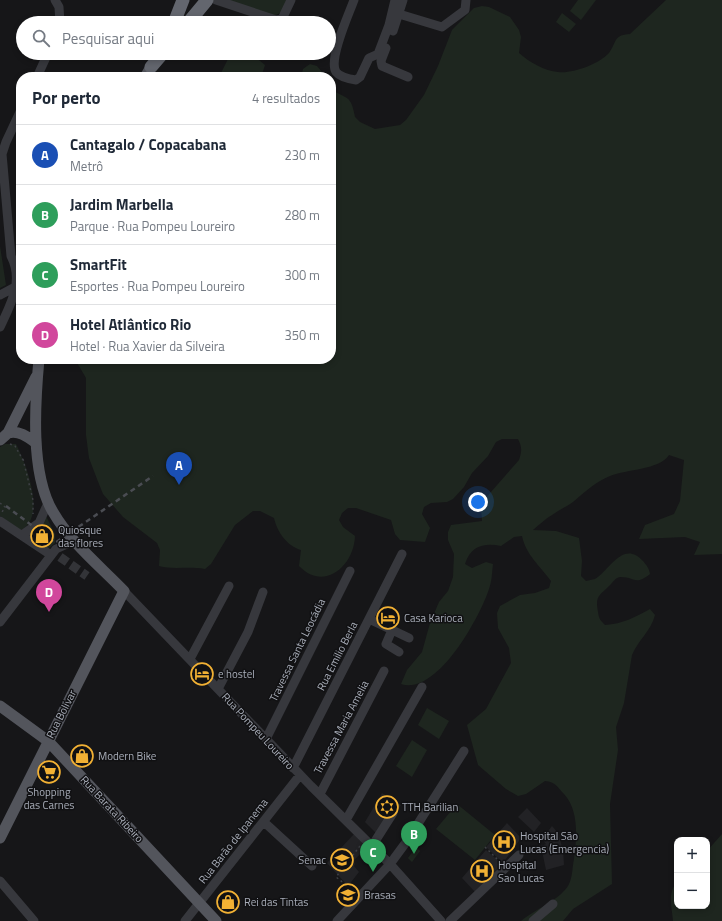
<!DOCTYPE html>
<html lang="pt">
<head>
<meta charset="utf-8">
<style>
	:root { --surface:#fff; --page:#f6f6f7; --text:#1f2937; --muted:#747a83; --line:#e0e1e3; --accent:#0b8043 }
	body { margin:0; font-family:"Titillium Web",sans-serif; background:var(--page); color:var(--text) }
	.controls { position:absolute; right:12px; bottom:12px; display:grid; overflow:hidden; border-radius:8px; box-shadow:0 2px 6px #0003 }
	.controls button { width:36px; height:36px; display:grid; place-items:center; padding:0; border:0; border-bottom:1px solid var(--line); background:var(--surface); color:var(--text); font:20px sans-serif }
	.you { position:absolute; left:478px; top:502px; width:14px; height:14px; margin:-10px; border:3px solid #fff; border-radius:50%; background:#1a73e8; box-shadow:0 0 0 6px #1a73e833 }
	.badge { display:grid; place-items:center; width:26px; height:26px; border-radius:50%; background:var(--accent); color:#fff; font-size:13px; font-weight:700 }
	.pin { position:absolute; translate:-50% -33px; filter:drop-shadow(0 1px 2px #0008) }
	.pin::after { content:''; position:absolute; top:21px; width:14px; height:12px; background:inherit; clip-path:polygon(0 0,100% 0,50% 100%) }
	.list { margin:0; padding:0; list-style:none }
	h2 { display:flex; justify-content:space-between; align-items:center; height:52px; margin:0; padding:0 16px; font-size:17px }
	h2 small { font-size:13px; font-weight:400; color:var(--muted) }
	.list li { display:grid; grid-template-columns:26px 1fr auto; gap:12px; align-items:center; box-sizing:border-box; height:60px; padding:0 16px; border-top:1px solid var(--line) }
	.list b { display:block; font-size:15px; white-space:nowrap }
	.list p { margin:0; font-size:13px; white-space:nowrap; color:var(--muted) }
	.list em { font-size:13px; font-style:normal; color:var(--muted) }
	.icon { flex:none; width:22px; height:22px; fill:none; stroke:currentColor; stroke-width:2; stroke-linecap:round; stroke-linejoin:round }
	.map { position:relative; flex:none; width:722px; height:921px; overflow:hidden }
	.search { position:absolute; background:var(--surface); box-shadow:0 2px 6px #0003; left:16px; top:16px; width:320px; height:44px; display:flex; align-items:center; gap:10px; box-sizing:border-box; padding:0 14px; border-radius:22px; color:var(--muted); font-size:15px }
	.panel { position:absolute; background:var(--surface); box-shadow:0 2px 6px #0003; left:16px; top:72px; width:320px; height:292px; border-radius:16px }
	.map>svg:first-child { display:block }
	.built { fill:#222225 }
	.green { fill:#1e261f }
	.lines { fill:none; stroke-linecap:round; stroke-linejoin:round }
	.minor-tunnel { stroke:#333438; stroke-width:9; stroke-dasharray:9 4.5; stroke-linecap:butt }
	.path { stroke:#3d3f44; stroke-width:1.5; stroke-dasharray:2 3; stroke-linecap:butt }
	.minor { stroke:#37383d; stroke-width:9 }
	.major { stroke:#53555c; stroke-width:11 }
	.highway { stroke:#63666e; stroke-width:13 }
	.rail { stroke:#4a4c52; stroke-width:2.5; stroke-dasharray:5 4; stroke-linecap:butt }
	.labels { text-anchor:middle; dominant-baseline:central; stroke-width:3; stroke-linejoin:round; paint-order:stroke }
	.poi-label { font-size:11px; fill:#a8adb8; stroke:#111113; text-anchor:start }
	.street-label { font-size:11px; fill:#a8adb8; stroke:#111113 }
</style>
</head>
<body>
<div class="map">
<svg width="722" height="921" viewBox="0 0 722 921">
	<rect width="100%" height="100%" fill="#161618"/>
	<path class="built" d="M382 793 401 805 380 837 365 822Z
		M527 808 541 823 534 832 518 817Z
		M507 823 521 838 503 863 486 847Z
		M552 826 558 833 563 850 564 865 546 870 541 846 546 844 542 839Z
		M354 834 367 848 353 861 355 864 354 866 359 872 348 886 327 863Z
		M486 850 502 864 475 892 462 878Z
		M348 888 354 894 348 903 341 896Z"/>
	<path class="green" d="M227 0H287L282 12 274 16Z
		M578 0H596L581 20 570 11Z
		M666 0H722V554L694 555 700 542 685 537 639 539 645 525 674 514 680 501 684 460 669 455C659 470 627 469 610 476 595 482 585 492 573 502 566 507 559 510 552 515 545 519 539 525 533 530L556 531 579 538 582 561 581 576 586 581C589 580 592 580 595 579 609 571 623 539 643 561 647 566 649 568 650 574 635 586 635 577 621 577 615 577 613 583 609 586 599 596 595 596 598 612 599 619 600 620 605 625 623 624 635 617 650 609L655 615C651 631 638 640 632 655L624 703 616 727 618 750 610 804 612 884 573 909 563 921H521C535 909 557 902 568 886 573 877 572 868 574 859 577 838 579 810 564 794 557 787 556 782 545 781L526 794 518 796 506 789 478 765 467 725 486 709 511 663 509 648 498 628 497 613 500 606 520 595 535 593 549 588 551 581C540 566 526 555 522 536L514 537 501 546C485 543 471 545 465 564L472 568 486 562 493 564C492 572 492 581 489 589 480 617 437 696 401 684L407 670 422 652 430 623 439 602 448 591 453 577 454 554 448 540V532L451 525 482 521 481 507 484 500 519 460C522 451 522 447 518 439H502L496 442 488 456 472 473 464 487 453 499 447 502 431 503 424 507 422 514 430 528 425 542 400 540 395 534 391 520 356 508H348L342 513 339 520 343 527 355 536C354 566 324 592 299 566L301 550C287 546 277 532 274 518L260 511H253L235 525 211 564 205 569C189 566 173 570 159 566L160 550 157 543 123 517 103 494 97 479 89 458 86 435V378L76 361 98 359H331V89C347 100 351 94 355 117L360 122 375 129 400 125 406 120 424 95 438 66 452 30 474 8 482 6 489 7 510 17 519 30 521 37 519 53C529 62 545 71 558 72 572 74 599 64 609 53 617 42 613 35 630 34Z
		M562 13 576 24 569 32 556 22Z
		M231 53C248 56 251 53 265 65L261 77H219Z
		M310 64 317 66 322 72V77H301L303 69Z
		M0 246 6 285 0 288Z
		M5 444H16C26 464 47 517 21 530L0 516V447Z
		M46 516 55 534V543L48 549 31 536 42 525Z
		M427 708 449 721 439 739 418 725Z
		M412 740 427 750 412 777 396 766Z
		M457 804 495 835 475 860 436 829Z
		M722 834V921H673C672 908 667 893 677 882V906H707V851Z
		M416 847 420 851 412 862 408 858Z"/>
	<g class="lines">
		<path class="minor-tunnel" d="M60 557 87 576"/>
		<path class="path" d="M10 444 15 446 23 460
			M23 459 33 500V514
			M0 503 5 507 2 512
			M485 847 500 862
			M354 891 336 877 360 846"/>
		<path class="minor" d="M55 0 59 7 60 23
			M216 0 276 20 282 19 291 0
			M354 0C349 14 328 59 336 72 340 77 349 79 356 80L360 77 369 58 378 54 389 25 395 0
			M399 14 442 27 465 10 466 0
			M393 31 403 0
			M386 48 381 61 382 66 408 77
			M37 77 48 53
			M0 295 17 286
			M0 327C11 304 24 281 11 256L2 154 6 142 21 110
			M0 521 51 555
			M22 535 39 523 48 503
			M124 591 311 786 390 864 441 921
			M369 619 409 638
			M0 622 56 549 74 541
			M392 630 386 644 399 652
			M190 659 229 586
			M218 689 248 632 263 592
			M266 739 350 571
			M293 768 402 554
			M320 794 384 671
			M346 820 422 687
			M264 822 312 866
			M372 846 393 813
			M0 881 34 921
			M185 921 300 775
			M337 921 390 864 407 841 464 751
			M450 921 519 855
			M533 921 553 904"/>
		<path class="major" d="M145 77 151 67
			M8 433C19 430 28 437 36 443
			M0 440 8 433 36 377
			M0 706 48 741 216 921
			M0 838 124 591C100 566 71 543 53 512 30 474 35 402 39 359"/>
		<path class="highway" d="M174 23 183 0
			M188 23 207 0
			M151 67 163 53"/>
		<path class="rail" d="M6 506 55 543 153 476"/>
	</g>
	<defs>
		<g id="shop-ring" transform="scale(1.15)"><circle r="9.5" fill="#111113" stroke="#f2b134" stroke-width="1.5"/><path d="M-5-2.5h2.3a2.7 3.5 0 0 1 5.4 0H5L5.5 6h-11ZM-1.5-2.5h3a1.5 2.3 0 0 0-3 0Z" fill="#f2b134"/></g>
		<g id="hotel-ring" transform="scale(1.15)"><circle r="9.5" fill="#111113" stroke="#f2b134" stroke-width="1.5"/><path d="M-6-4.5h1.5V1H6V5H4.5V3h-9V5H-6ZM-4 0a1.8 1.8 0 1 1 3.6 0ZM.5 0V-2.5h3Q6-2.5 6 0Z" fill="#f2b134"/></g>
		<g id="supermarket-ring" transform="scale(1.15)"><circle r="9.5" fill="#111113" stroke="#f2b134" stroke-width="1.5"/><path d="M-6-5.5h2.5l.6 2H6L4.5 2H-2.5L-4.4-4H-6ZM-1.5 3.2a1.3 1.3 0 1 0 .1 0ZM3 3.2a1.3 1.3 0 1 0 .1 0Z" fill="#f2b134"/></g>
		<g id="synagogue-ring" transform="scale(1.15)"><circle r="9.5" fill="#111113" stroke="#f2b134" stroke-width="1.5"/><path d="M0-6.5L5.6 3.2H-5.6ZM0 6.5L5.6-3.2H-5.6Z" fill="#f2b134"/></g>
		<g id="hospital-ring" transform="scale(1.15)"><circle r="9.5" fill="#111113" stroke="#f2b134" stroke-width="1.5"/><path d="M-5-5h3v3.5h4V-5h3V5h-3V1.5h-4V5h-3Z" fill="#f2b134"/></g>
		<g id="school-ring" transform="scale(1.15)"><circle r="9.5" fill="#111113" stroke="#f2b134" stroke-width="1.5"/><path d="M0-5L7-2L0 1L-7-2ZM-4 1L0 2.5L4 1V4Q0 6-4 4Z" fill="#f2b134"/></g>
	</defs>
	<g fill-rule="evenodd">
		<use href="#shop-ring" x="42" y="536"/>
		<use href="#hotel-ring" x="388" y="618"/>
		<use href="#hotel-ring" x="202" y="674"/>
		<use href="#shop-ring" x="82" y="756"/>
		<use href="#supermarket-ring" x="49" y="772"/>
		<use href="#synagogue-ring" x="387" y="807"/>
		<use href="#hospital-ring" x="504" y="842"/>
		<use href="#school-ring" x="342" y="860"/>
		<use href="#hospital-ring" x="482" y="871"/>
		<use href="#school-ring" x="348" y="895"/>
		<use href="#shop-ring" x="228" y="902"/>
	</g>
	<g class="labels">
		<g class="poi-label">
			<text x="58" y="530">Quiosque<tspan x="58" dy="13">das flores</tspan></text>
			<text x="404" y="618">Casa Karioca</text>
			<text x="218" y="674">e hostel</text>
			<text x="98" y="756">Modern Bike</text>
			<text x="49" y="792" text-anchor="middle">Shopping<tspan x="49" dy="13">das Carnes</tspan></text>
			<text x="402" y="807">TTH Barilian</text>
			<text x="520" y="836">Hospital São<tspan x="520" dy="13">Lucas (Emergencia)</tspan></text>
			<text x="326" y="860" text-anchor="end">Senac</text>
			<text x="498" y="865">Hospital<tspan x="498" dy="13">Sao Lucas</tspan></text>
			<text x="364" y="895">Brasas</text>
			<text x="244" y="902">Rei das Tintas</text>
		</g>
		<g class="street-label">
			<text transform="translate(297 650) rotate(-64)">Travessa Santa Leocádia</text>
			<text transform="translate(337 656) rotate(-63)">Rua Emilio Berla</text>
			<text transform="translate(61 714) rotate(-63)">Rua Bolívar</text>
			<text transform="translate(341 727) rotate(-62)">Travessa Maria Amelia</text>
			<text transform="translate(258 731) rotate(47)">Rua Pompeu Loureiro</text>
			<text transform="translate(112 809) rotate(47)">Rua Barata Ribeiro</text>
			<text transform="translate(233 841) rotate(-52)">Rua Barão de Ipanema</text>
		</g>
	</g>
</svg>
<div class="controls">
<button>+</button>
<button>−</button>
</div>
<div class="you"></div>
<div class="pin badge" style="left:179px;top:485px;background:#1a4fb4">A</div>
<div class="pin badge" style="left:414px;top:854px;background:#2e9e5b">B</div>
<div class="pin badge" style="left:373px;top:872px;background:#2e9e5b">C</div>
<div class="pin badge" style="left:49px;top:612px;background:#d1479c">D</div>
<div class="search"><svg class="icon" aria-label="search" viewBox="0 0 24 24"><circle cx="10" cy="10" r="6"/><path d="M15 15l6 6"/></svg>Pesquisar aqui</div>
<section class="panel">
<h2>Por perto<small>4 resultados</small></h2>
<ul class="list">
<li><span class="badge" style="background:#1a4fb4">A</span><div><b>Cantagalo / Copacabana</b><p>Metrô</p></div><em>230 m</em></li>
<li><span class="badge" style="background:#2e9e5b">B</span><div><b>Jardim Marbella</b><p>Parque · Rua Pompeu Loureiro</p></div><em>280 m</em></li>
<li><span class="badge" style="background:#2e9e5b">C</span><div><b>SmartFit</b><p>Esportes · Rua Pompeu Loureiro</p></div><em>300 m</em></li>
<li><span class="badge" style="background:#d1479c">D</span><div><b>Hotel Atlântico Rio</b><p>Hotel · Rua Xavier da Silveira</p></div><em>350 m</em></li>
</ul>
</section>
</div>
</body>
</html>
